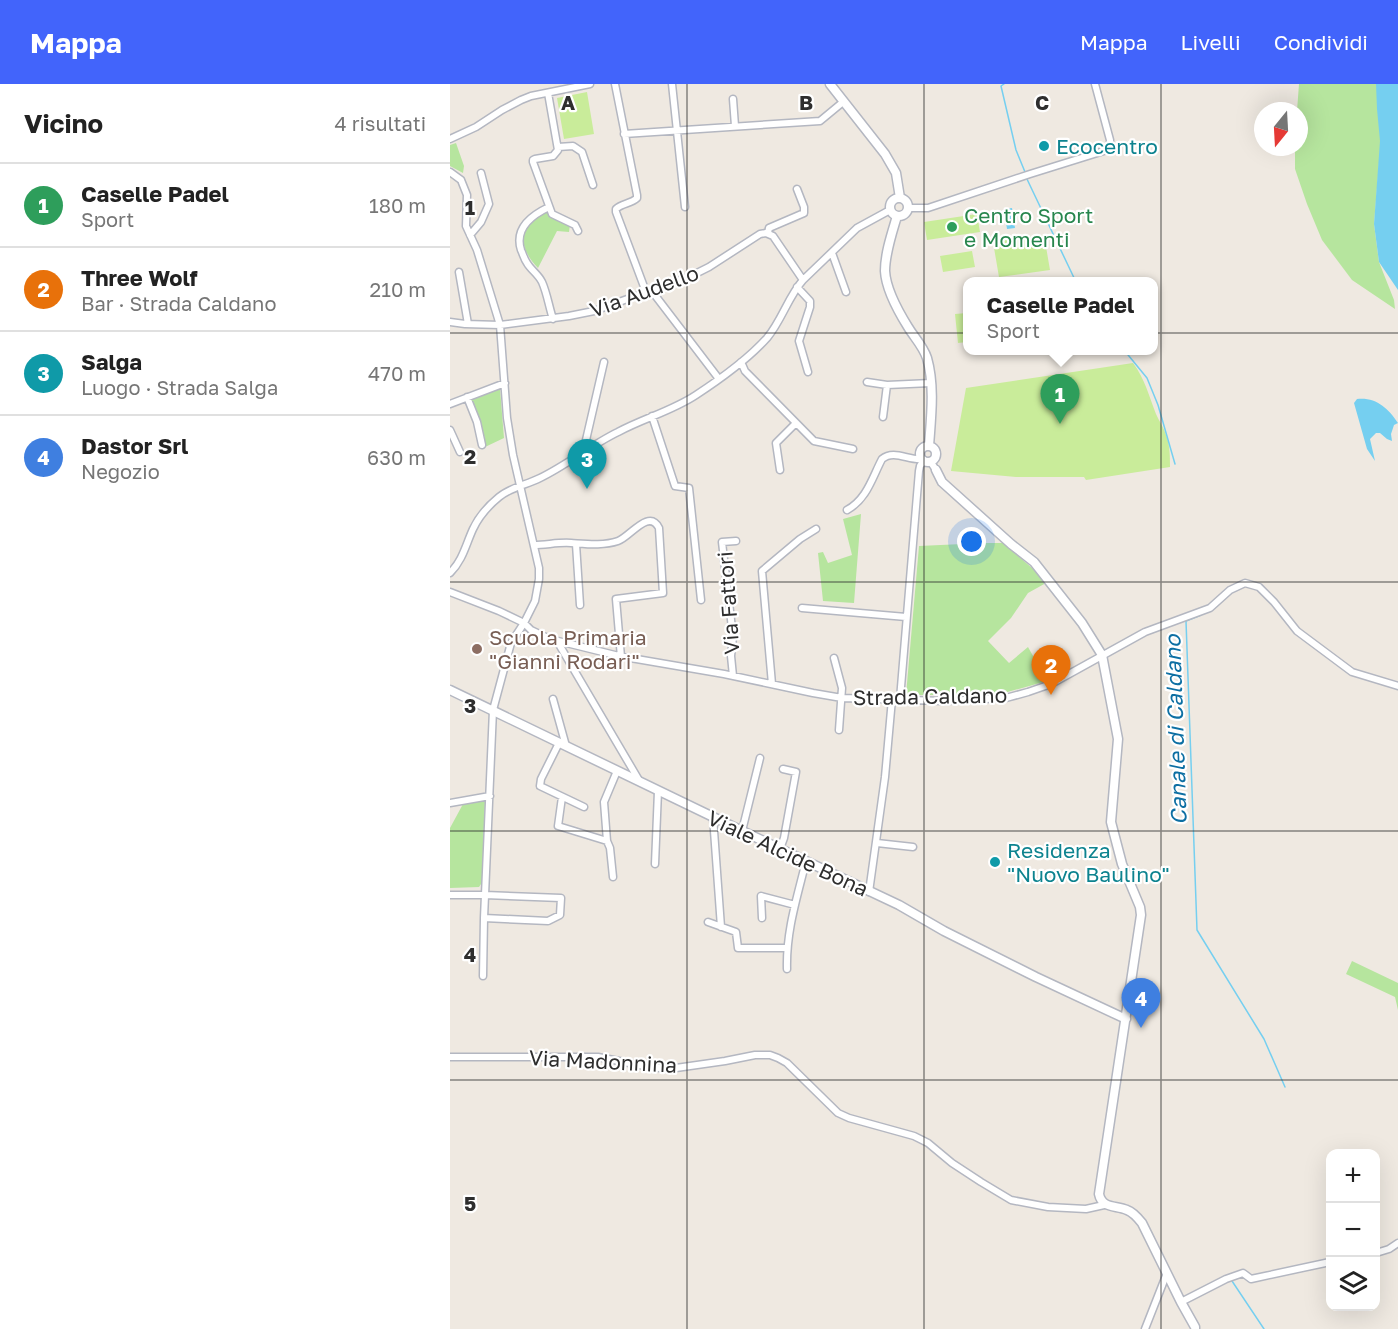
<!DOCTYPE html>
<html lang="it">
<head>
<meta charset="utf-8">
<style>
	:root { --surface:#fff; --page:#f2f2f2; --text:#222; --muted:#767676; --line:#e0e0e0; --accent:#4264fb }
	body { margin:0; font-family:"Golos Text",sans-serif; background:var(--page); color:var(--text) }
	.controls { position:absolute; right:18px; bottom:18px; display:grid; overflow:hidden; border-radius:12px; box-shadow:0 6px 24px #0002 }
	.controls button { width:54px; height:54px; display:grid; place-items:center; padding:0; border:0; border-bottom:2px solid var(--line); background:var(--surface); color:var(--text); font:30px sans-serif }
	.compass { position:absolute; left:804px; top:18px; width:54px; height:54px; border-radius:50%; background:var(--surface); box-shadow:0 6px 24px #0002; rotate:198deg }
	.you { position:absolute; left:522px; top:458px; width:21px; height:21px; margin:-15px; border:4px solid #fff; border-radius:50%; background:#1a73e8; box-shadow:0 0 0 9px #1a73e833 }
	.badge { display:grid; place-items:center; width:39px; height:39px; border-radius:50%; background:var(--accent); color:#fff; font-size:20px; font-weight:700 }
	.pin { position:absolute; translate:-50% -50px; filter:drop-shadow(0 2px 3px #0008) }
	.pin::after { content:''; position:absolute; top:32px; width:21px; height:18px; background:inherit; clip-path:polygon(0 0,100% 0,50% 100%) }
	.popup { position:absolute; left:513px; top:193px; width:195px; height:78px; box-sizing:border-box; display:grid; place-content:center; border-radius:12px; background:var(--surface); filter:drop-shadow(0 2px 4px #0005); font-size:20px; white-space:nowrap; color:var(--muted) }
	.popup b { font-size:22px; color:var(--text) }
	.popup::after { content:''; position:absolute; left:50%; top:100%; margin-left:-12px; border:12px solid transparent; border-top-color:var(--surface) }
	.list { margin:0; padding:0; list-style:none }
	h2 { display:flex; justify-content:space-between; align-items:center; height:78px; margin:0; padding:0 24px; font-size:26px }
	h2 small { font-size:20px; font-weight:400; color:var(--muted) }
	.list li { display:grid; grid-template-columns:39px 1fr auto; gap:18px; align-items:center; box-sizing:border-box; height:84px; padding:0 24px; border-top:2px solid var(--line) }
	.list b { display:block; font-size:22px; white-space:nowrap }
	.list p { margin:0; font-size:20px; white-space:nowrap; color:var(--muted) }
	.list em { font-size:20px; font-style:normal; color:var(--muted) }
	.icon { flex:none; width:33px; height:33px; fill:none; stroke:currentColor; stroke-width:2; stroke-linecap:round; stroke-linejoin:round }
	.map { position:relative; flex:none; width:948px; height:1245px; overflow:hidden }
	header { display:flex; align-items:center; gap:36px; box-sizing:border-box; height:84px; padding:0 30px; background:var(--accent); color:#fff }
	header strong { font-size:28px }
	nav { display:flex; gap:33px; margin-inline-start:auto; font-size:21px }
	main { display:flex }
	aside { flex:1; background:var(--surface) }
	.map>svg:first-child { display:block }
	.green { fill:#b6e59e }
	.pitch { fill:#c9ec9a }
	.water { fill:#75cff0 }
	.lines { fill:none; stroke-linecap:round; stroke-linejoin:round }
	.stream { stroke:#75cff0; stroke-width:1.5 }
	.minor-casing { stroke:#b4b7c1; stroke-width:9 }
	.tertiary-casing { stroke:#b4b7c1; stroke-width:11 }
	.minor { stroke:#fff; stroke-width:6 }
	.tertiary { stroke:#fff; stroke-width:8 }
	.grid { fill:none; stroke:#2e2e2e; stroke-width:1.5; stroke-opacity:0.55 }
	.culture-dot { fill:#0f9aa8; stroke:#fff; stroke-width:2 }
	.leisure-dot { fill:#2e9e5b; stroke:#fff; stroke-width:2 }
	.education-dot { fill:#8d6e63; stroke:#fff; stroke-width:2 }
	.labels { text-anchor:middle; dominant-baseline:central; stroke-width:4.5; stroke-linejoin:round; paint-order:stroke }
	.culture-label { font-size:21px; fill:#0d838f; stroke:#fff; text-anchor:start }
	.leisure-label { font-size:21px; fill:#27864d; stroke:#fff; text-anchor:start }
	.street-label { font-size:21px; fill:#2e2e2e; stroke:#fff }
	.education-label { font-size:21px; fill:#785e54; stroke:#fff; text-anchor:start }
	.water-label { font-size:22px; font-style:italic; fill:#0d6fa3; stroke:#fff }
	.grid-label { font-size:20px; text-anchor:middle; font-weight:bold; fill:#2e2e2e; stroke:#fff; stroke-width:4.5; stroke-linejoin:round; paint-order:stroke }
</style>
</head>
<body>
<header>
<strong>Mappa</strong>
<nav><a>Mappa</a><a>Livelli</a><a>Condividi</a></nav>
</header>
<main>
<aside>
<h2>Vicino<small>4 risultati</small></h2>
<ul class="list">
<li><span class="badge" style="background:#2e9e5b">1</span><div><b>Caselle Padel</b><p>Sport</p></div><em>180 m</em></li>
<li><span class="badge" style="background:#e8710a">2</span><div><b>Three Wolf</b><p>Bar · Strada Caldano</p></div><em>210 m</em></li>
<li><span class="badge" style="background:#0f9aa8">3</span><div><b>Salga</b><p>Luogo · Strada Salga</p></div><em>470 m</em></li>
<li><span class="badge" style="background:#3f7fe0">4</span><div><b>Dastor Srl</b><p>Negozio</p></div><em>630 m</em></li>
</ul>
</aside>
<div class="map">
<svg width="948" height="1245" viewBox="0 0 948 1245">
	<rect width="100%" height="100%" fill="#efe9e1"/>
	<path class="green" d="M849 0H948L929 79 924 140 929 178 944 216 945 225 902 196 872 156 857 120 845 85V63H849V27H847Z
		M6 59 14 82 13 89 0 82V61Z
		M98 127 120 140 119 148 107 147 88 184C66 161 68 140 98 127Z
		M50 305 54 354 35 363V356L33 347H30L20 315Z
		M411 430 404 519 373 517 368 469 373 468 378 479 402 471 393 435Z
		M534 459H553L582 484 596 499 578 509 561 534 538 557 559 579 578 563 597 597 554 609 533 611H456L469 462Z
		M35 716 33 797 29 803 0 804V744L13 720Z
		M902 877 948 899V926L945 913 896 890Z"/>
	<path class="pitch" d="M137 8 144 50 114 55 107 14Z
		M527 130 530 148 477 156 474 138Z
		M594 151 600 186 549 193 543 158Z
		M522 167 525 183 493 188 490 172Z
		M517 229V258L508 259 505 230Z
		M683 279C695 295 699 312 706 330 709 337 714 344 716 351 720 361 720 373 720 383L636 396 634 393H566L501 387 516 304Z"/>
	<path class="water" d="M926 0H948V206L929 178 924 140 930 57 927 25Z
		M562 124 565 144 557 145 554 125Z
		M907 315C926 313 938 324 948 339L944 341 941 350 942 357 937 355 930 349H926L920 355 925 377 917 365 904 319Z"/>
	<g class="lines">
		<path class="stream" d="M554 0 551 2 566 66 575 88
			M576 93 626 198
			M674 266 697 294 708 321 725 380
			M751 531 736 537 747 846 814 955 835 1003
			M782 1197 814 1245"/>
		<g class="minor-casing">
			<path id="minor" d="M165 0 187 111V114C181 120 172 119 166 125V128L196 208
				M222 0 235 123
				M98 9 108 66 103 72 85 75 83 76V78L102 130 125 141 128 147
				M283 15 285 42
				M174 50 370 37 393 18
				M0 55 26 43 52 26 71 16 81 12 140 0
				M108 63 123 62 132 68 143 101
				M0 88 11 96 17 111 16 142 27 166 50 241 57 334 63 371 89 484V495L85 517 74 539 61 559 43 626 35 811H0
				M99 123C82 131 64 144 71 166 73 170 74 175 77 179 81 186 88 190 92 198 97 209 99 223 103 235
				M458 124H478L580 90 657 66 660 63V56L645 0
				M318 149 319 144 354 129V123L347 105
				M20 151 31 138 39 120 31 89
				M382 169 396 208
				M9 188 18 240
				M347 203 360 217V223L349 257 358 288
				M201 206 269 295
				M0 238 15 240 50 241 119 232 144 227 241 192 259 183 310 150 316 149 323 152 353 196
				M291 278 295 287 364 357 403 365
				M417 298 437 301 481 299
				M17 313 27 338 32 361
				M0 320 55 299
				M202 332 225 402 239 404 251 516
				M433 333 437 301
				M0 346 10 368
				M133 369 154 278
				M480 377 486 386
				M330 386 326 359 346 339
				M397 426C417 415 422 394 432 375 444 365 459 377 472 375
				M126 460 130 521
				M84 461C96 461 109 458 121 459 137 460 153 462 168 457 180 453 199 424 209 444L213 509 166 515 171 573
				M0 489C13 476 16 460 23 445 29 432 38 422 49 413 61 403 76 401 90 394 117 381 141 361 168 348 194 334 222 327 246 311 269 296 299 274 317 254 332 236 338 213 353 196L407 144 440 126
				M0 508 49 527 74 539 81 546 100 555 169 572 274 590 363 609 392 614 494 617 556 614 578 608 601 600 695 548 760 524 780 506 795 499 809 503 824 518 847 547 902 588 948 602
				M352 524 456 533
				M107 557 190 698
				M384 574 392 604 389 646
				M283 592 281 572 283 553 272 458 286 457
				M322 600 312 487 350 455 366 445
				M103 615 116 662
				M450 615 469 387 470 382 474 376
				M109 659 91 695 90 702 134 723
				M112 713 108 742 157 757
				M0 719 40 712
				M263 733 271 843
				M292 747 310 674
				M427 759 463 763
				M330 765 334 754 346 688 333 685
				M205 780 208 707
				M163 793 160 764 157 757 154 718 167 687
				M419 808 435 693 442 615
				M35 811 111 814 110 831 98 837 34 834Z
				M312 834 311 812 345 821
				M258 838 286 848 288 864H336
				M337 885C336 847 347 814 356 777
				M33 892 34 834
				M0 973H148L200 983 219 985 275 977 305 971H320L328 974 337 979 388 1029 399 1034 464 1052 478 1059 502 1079 531 1098 561 1116 598 1123 636 1125 654 1121
				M926 1169 939 1165 948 1159
				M731 1218 776 1195 793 1189 801 1195 880 1178
				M695 1245 717 1189"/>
		</g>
		<g class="tertiary-casing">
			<path id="tertiary" d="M380 0 435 70 446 89 450 114
				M440 123a9 9 0 1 1 18 0a9 9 0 1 1-18 0Z
				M447 132C442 149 435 169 435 187 436 206 448 227 458 243 464 253 473 262 477 274 485 302 481 334 479 362
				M470 370a8 8 0 1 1 16 0a8 8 0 1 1-16 0Z
				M486 386 492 398 561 460 584 478 632 539 652 571 668 655 661 738 672 780 690 823 691 831 649 1110C652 1125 666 1121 677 1126 683 1128 688 1134 692 1139L731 1218 745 1243V1245
				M0 606 286 744 449 821 494 847 586 893 676 935"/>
		</g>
		<use href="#minor" class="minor"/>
		<use href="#tertiary" class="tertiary"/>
	</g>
	<path class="grid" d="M237 0V1245M474 0V1245M711 0V1245M0 249H948M0 498H948M0 747H948M0 996H948"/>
	<g class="culture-dot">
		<circle cx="594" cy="62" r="6"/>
		<circle cx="545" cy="778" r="6"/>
	</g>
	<circle class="leisure-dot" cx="502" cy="143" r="6"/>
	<circle class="education-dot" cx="27" cy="565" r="6"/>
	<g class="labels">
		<g class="culture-label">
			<text x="606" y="62">Ecocentro</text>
			<text x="557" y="766">Residenza<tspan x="557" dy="24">"Nuovo Baulino"</tspan></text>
		</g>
		<g class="leisure-label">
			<text x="514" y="131">Centro Sport<tspan x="514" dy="24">e Momenti</tspan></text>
		</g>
		<g class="street-label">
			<text transform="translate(194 207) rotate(-20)">Via Audello</text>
			<text transform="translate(278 519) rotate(-94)">Via Fattori</text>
			<text transform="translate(480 612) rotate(-1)">Strada Caldano</text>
			<text transform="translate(338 769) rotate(25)">Viale Alcide Bona</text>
			<text transform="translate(153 977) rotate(3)">Via Madonnina</text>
		</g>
		<g class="education-label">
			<text x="39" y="553">Scuola Primaria<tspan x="39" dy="24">"Gianni Rodari"</tspan></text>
		</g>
		<g class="water-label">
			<text transform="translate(725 646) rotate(-92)">Canale di Caldano</text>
		</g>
	</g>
	<g class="grid-label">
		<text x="118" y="26">A</text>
		<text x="356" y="26">B</text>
		<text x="592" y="26">C</text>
		<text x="20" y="131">1</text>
		<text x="20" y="380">2</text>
		<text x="20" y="629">3</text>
		<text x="20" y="878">4</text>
		<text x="20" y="1127">5</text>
	</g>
</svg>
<div class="controls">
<button>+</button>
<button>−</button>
<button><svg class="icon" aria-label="layers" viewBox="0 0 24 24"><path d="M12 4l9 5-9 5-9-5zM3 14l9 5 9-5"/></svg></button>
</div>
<svg class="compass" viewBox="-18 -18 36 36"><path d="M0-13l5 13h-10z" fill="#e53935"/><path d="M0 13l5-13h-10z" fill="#767676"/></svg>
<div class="you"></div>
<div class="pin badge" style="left:610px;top:340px;background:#2e9e5b">1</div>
<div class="popup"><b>Caselle Padel</b>Sport</div>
<div class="pin badge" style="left:601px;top:611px;background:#e8710a">2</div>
<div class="pin badge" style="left:137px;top:405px;background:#0f9aa8">3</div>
<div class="pin badge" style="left:691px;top:944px;background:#3f7fe0">4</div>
</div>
</main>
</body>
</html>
